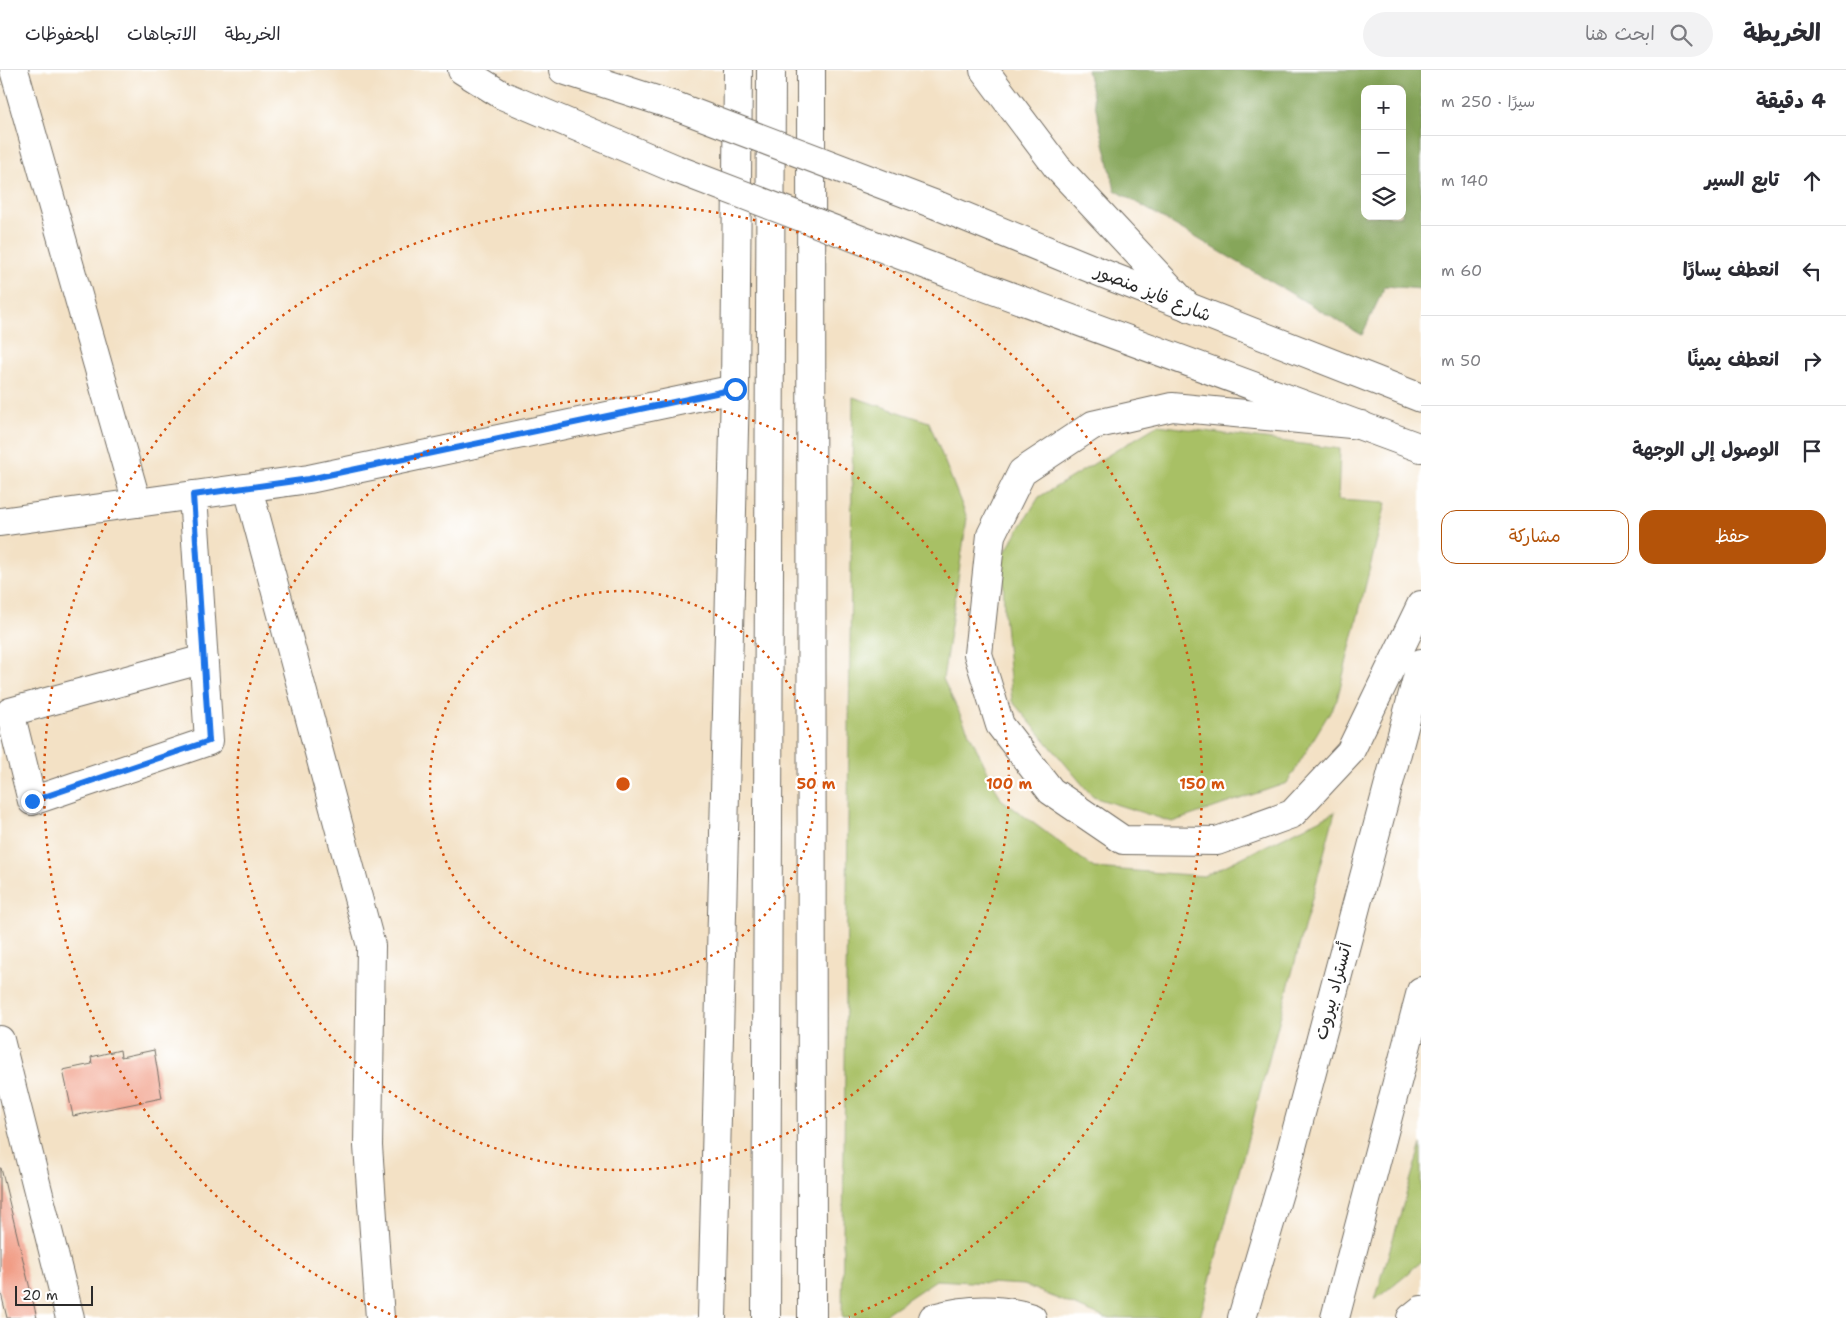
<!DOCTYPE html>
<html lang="ar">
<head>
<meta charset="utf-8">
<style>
	:root { --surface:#fff; --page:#f2f2f3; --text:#2b2b33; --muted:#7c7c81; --line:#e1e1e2; --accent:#b45309 }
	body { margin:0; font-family:"Shantell Sans","Playpen Sans Arabic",sans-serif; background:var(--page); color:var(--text); direction:rtl }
	.controls { position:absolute; right:15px; top:15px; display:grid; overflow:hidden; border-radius:10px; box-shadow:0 5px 20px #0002 }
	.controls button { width:45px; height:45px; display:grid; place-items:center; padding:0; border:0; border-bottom:1px solid var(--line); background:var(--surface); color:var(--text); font:25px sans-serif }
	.scale { position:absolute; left:15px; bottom:12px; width:78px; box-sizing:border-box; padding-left:5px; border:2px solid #2b2b2b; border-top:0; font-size:14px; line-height:18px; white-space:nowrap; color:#2b2b2b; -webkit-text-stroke:4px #fff; paint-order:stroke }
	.stop { position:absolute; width:15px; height:15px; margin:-11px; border:4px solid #1a73e8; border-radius:50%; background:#fff }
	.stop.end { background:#1a73e8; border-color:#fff; box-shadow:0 1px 5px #0008 }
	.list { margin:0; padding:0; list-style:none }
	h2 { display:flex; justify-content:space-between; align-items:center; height:65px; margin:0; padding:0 20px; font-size:21px }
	h2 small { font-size:16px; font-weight:400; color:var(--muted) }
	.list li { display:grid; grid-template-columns:32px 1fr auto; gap:15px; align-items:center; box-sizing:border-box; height:90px; padding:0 20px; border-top:1px solid var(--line) }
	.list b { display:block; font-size:19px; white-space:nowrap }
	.list em { font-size:16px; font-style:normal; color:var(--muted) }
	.actions { display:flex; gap:10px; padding:15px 20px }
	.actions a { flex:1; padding:11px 0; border:1px solid var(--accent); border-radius:15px; text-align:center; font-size:18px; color:var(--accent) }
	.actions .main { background:var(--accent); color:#fff }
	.icon { flex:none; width:28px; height:28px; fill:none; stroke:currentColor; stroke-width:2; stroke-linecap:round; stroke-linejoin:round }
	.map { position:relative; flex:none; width:1421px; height:1248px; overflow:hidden; direction:ltr }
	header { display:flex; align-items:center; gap:30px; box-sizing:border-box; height:70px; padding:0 25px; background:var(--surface); border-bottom:1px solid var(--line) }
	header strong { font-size:24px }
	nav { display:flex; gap:28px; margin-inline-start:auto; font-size:18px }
	.search { width:350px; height:45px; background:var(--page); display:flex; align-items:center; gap:12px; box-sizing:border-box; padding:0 18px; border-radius:28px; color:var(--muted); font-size:19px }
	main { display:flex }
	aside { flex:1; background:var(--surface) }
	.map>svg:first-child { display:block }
	.green { fill:#a8c065; stroke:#6a7648 }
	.forest { fill:#86a65a; stroke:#586842; fill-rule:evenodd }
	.building { fill:#f19d86 }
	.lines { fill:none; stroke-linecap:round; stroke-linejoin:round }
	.minor-casing { stroke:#716b61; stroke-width:30 }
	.major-casing { stroke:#716b61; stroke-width:30 }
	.highway-casing { stroke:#716b61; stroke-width:30 }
	.minor { stroke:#fff; stroke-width:28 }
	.major { stroke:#fff; stroke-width:28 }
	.highway { stroke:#fff; stroke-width:28 }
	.major-bridge-casing { stroke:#716b61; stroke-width:30; stroke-linecap:butt }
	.major-bridge { stroke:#fff; stroke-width:28 }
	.route { stroke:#1a73e8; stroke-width:6 }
	.ring { fill:none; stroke:#d5540f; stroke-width:2.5; stroke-dasharray:2.5 5 }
	.labels { text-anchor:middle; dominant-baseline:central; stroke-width:4.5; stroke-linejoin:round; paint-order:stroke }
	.street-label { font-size:18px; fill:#2b2b2b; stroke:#fff }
	.centre { fill:#d5540f; stroke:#fff; stroke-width:2.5 }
	.ring-label { font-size:15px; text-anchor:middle; font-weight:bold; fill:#d5540f; stroke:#fff; stroke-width:4.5; stroke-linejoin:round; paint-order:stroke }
</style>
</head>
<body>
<header>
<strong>الخريطة</strong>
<div class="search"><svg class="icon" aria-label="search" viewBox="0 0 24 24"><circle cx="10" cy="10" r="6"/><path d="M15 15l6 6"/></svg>ابحث هنا</div>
<nav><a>الخريطة</a><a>الاتجاهات</a><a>المحفوظات</a></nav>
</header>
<main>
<aside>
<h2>4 دقيقة<small>سيرًا · 250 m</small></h2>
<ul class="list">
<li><svg class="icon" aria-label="ahead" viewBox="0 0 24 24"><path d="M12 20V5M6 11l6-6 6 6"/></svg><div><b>تابع السير</b></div><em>140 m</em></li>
<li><svg class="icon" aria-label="left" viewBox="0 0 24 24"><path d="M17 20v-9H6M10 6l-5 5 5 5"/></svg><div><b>انعطف يسارًا</b></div><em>60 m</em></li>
<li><svg class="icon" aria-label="right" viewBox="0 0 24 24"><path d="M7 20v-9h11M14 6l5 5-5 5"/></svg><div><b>انعطف يمينًا</b></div><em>50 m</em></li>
<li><svg class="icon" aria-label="arrive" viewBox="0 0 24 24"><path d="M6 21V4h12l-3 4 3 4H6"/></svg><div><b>الوصول إلى الوجهة</b></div></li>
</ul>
<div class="actions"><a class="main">حفظ</a><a>مشاركة</a></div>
</aside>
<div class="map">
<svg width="1421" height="1248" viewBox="0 0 1421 1248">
	<rect width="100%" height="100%" fill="#fff"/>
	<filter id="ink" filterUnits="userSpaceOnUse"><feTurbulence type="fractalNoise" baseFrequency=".02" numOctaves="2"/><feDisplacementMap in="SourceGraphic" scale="10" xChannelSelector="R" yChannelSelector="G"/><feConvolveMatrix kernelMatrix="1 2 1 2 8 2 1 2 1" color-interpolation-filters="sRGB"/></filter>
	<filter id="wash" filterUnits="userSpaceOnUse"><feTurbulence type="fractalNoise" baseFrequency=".0096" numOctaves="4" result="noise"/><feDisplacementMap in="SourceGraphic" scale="20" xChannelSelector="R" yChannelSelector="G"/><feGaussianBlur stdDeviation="1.12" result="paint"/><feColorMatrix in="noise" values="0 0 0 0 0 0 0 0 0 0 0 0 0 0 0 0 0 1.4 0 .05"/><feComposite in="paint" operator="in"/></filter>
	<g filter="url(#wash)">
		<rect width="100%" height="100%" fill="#f3e1c5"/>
		<path class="green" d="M853 327 929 352 967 448 943 609 1001 729 1094 798 1204 806 1335 742 1200 1248H1105L1024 1215 936 1210 879 1248H842Z
			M1158 355 1340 379 1338 430 1386 433 1337 630 1287 713 1172 752 1093 727 1012 631 1004 543 1003 485 1039 427Z
			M1421 1074V1192L1375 1230Z"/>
		<path class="forest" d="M1087 0H1421V219L1385 216 1362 265 1115 120ZM1365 19H1402V146H1365Z"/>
		<g id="blocks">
			<path class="building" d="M120 980 121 987 154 980 162 1028 73 1046 63 1000 92 994 91 987Z
				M0 1098H1L37 1248H7L0 1219Z"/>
		</g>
	</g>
	<g filter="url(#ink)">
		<use href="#blocks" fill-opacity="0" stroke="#716b61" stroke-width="1"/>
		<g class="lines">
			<g class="minor-casing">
				<path id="minor" d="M14 0 137 433
					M248 418 371 876 368 1076 380 1248
					M193 425 209 671 32 731 10 642 204 589
					M0 452 309 409 735 319
					M0 970 70 1248
					M712 1248 735 319 738 0"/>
			</g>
			<g class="major-casing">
				<path id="major" d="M462 0 502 25 676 99
					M563 0 678 37
					M939 136 1107 205 1421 328
					M950 204 1421 378"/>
			</g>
			<g class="highway-casing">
				<path id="highway" d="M811 0 812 1248
					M984 0 1057 97 1188 237
					M1361 355 1172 337 1093 355 1022 402 991 465 978 584 1000 655 1051 721 1123 770 1217 771 1292 744 1350 682 1421 535
					M766 1248 771 0
					M933 1248C965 1239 999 1237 1032 1248
					M1242 1248 1288 1092 1421 593
					M1335 1248 1421 921
					M1411 1248 1421 1240"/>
			</g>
			<use href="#minor" class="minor"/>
			<use href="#major" class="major"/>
			<use href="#highway" class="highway"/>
			<g class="major-bridge-casing">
				<path id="major-bridge" d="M678 37 939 136
					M676 99 950 204"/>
			</g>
			<use href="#major-bridge" class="major-bridge"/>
		</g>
	</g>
	<g class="lines" filter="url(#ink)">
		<path class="route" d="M32 731 209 671 193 425 309 409 735 319"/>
	</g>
	<g class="ring">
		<circle cx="623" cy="714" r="193"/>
		<circle cx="623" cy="714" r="386"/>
		<path d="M397 1247A579 579 0 1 1 849 1247"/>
	</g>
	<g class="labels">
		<g class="street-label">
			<text transform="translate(1153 223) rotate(22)">شارع فايز منصور</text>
			<text transform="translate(1333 921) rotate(-75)">أتستراد بيروت</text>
		</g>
	</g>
	<circle cx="623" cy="714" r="8" class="centre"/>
	<g class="ring-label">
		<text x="816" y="719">50 m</text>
		<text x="1009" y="719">100 m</text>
		<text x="1202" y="719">150 m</text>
	</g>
</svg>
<div class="controls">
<button>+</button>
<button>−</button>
<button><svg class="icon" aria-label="layers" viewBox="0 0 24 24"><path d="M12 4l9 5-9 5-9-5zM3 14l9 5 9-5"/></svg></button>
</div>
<div class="scale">20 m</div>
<div class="stop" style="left:735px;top:319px"></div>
<div class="stop end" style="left:32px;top:731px"></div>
</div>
</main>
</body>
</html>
